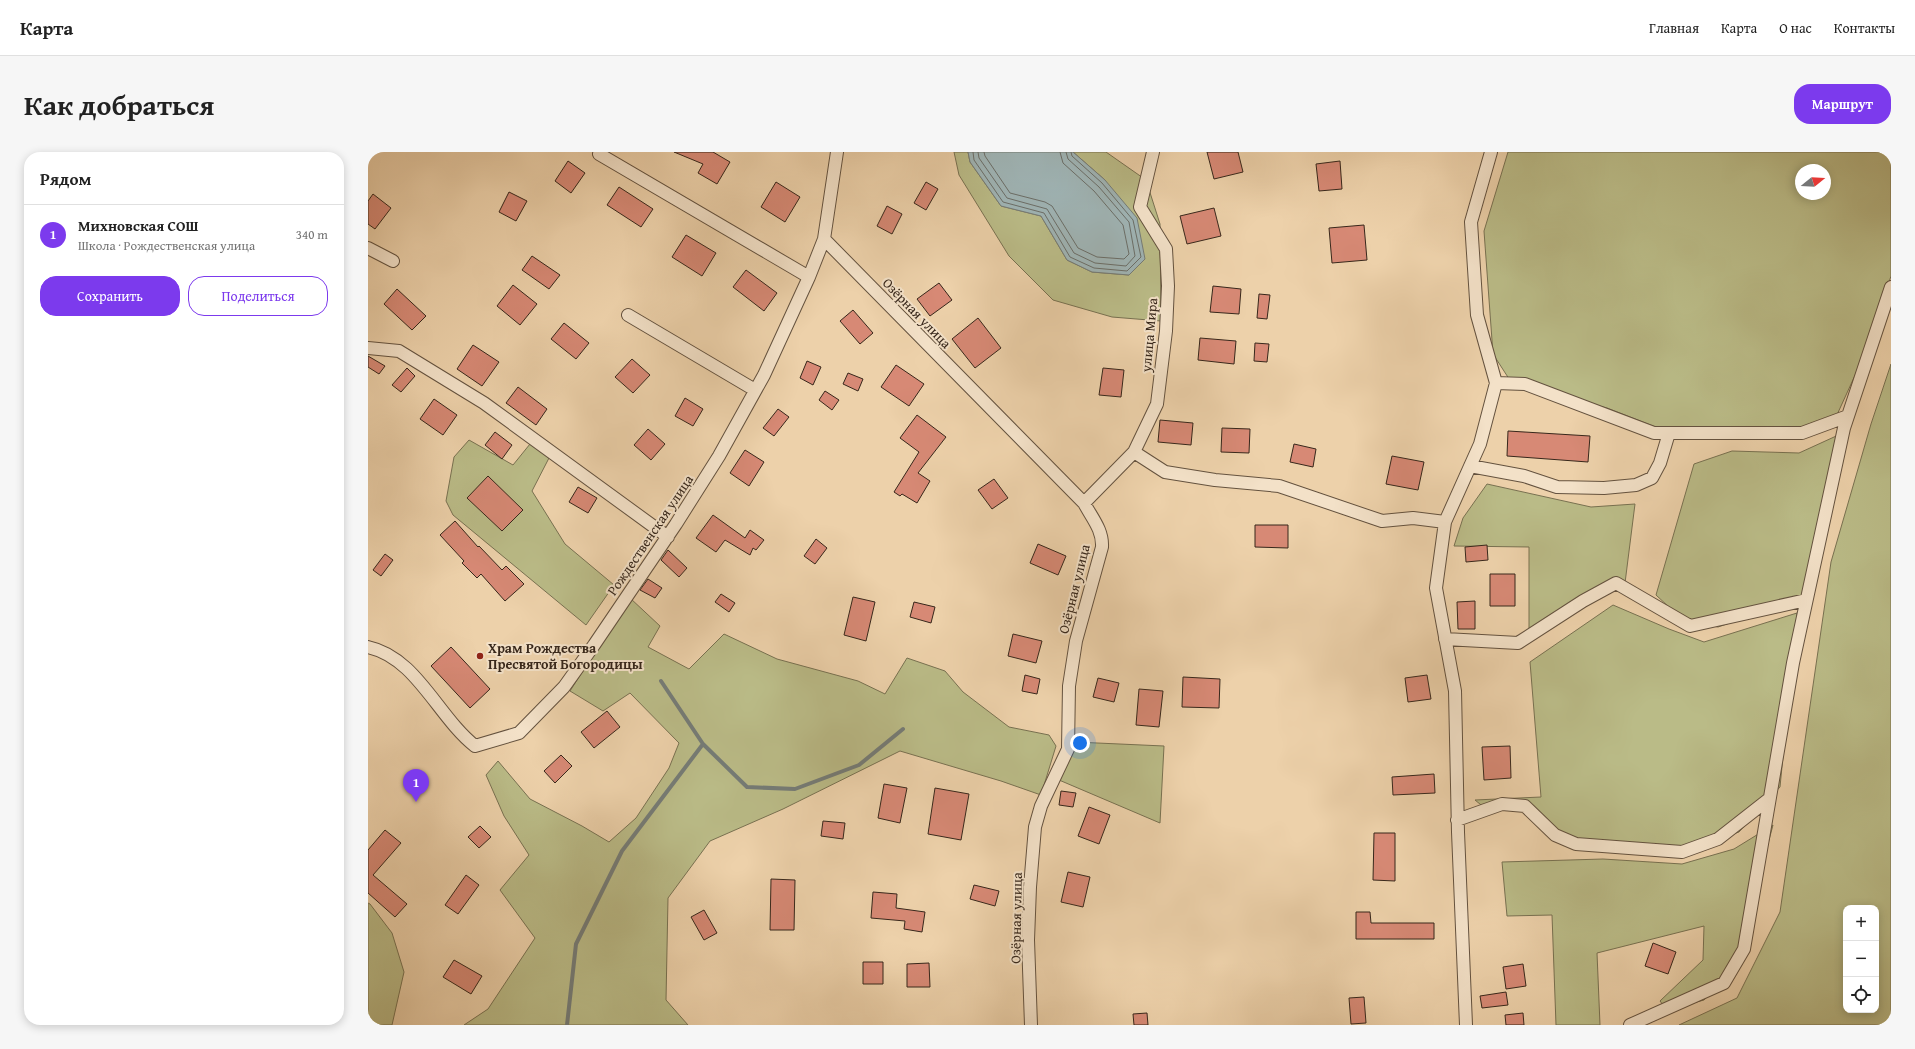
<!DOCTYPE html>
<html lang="ru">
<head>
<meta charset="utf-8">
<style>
	:root { --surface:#fff; --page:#f6f6f6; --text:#222; --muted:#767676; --line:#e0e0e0; --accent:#7c3aed }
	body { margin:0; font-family:"Gentium Book Plus",serif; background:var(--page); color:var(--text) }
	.controls { position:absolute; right:12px; bottom:12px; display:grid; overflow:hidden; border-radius:8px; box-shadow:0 2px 10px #0003 }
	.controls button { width:36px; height:36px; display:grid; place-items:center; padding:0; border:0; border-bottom:1px solid var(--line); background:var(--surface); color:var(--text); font:20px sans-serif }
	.compass { position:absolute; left:1427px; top:12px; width:36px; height:36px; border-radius:50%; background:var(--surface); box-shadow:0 2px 10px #0003; rotate:72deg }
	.you { position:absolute; left:712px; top:591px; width:14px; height:14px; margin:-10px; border:3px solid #fff; border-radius:50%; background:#1a73e8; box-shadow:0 0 0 6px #1a73e833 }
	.badge { display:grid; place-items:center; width:26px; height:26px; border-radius:50%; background:var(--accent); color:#fff; font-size:13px; font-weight:700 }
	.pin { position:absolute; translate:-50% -33px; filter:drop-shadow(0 1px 2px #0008) }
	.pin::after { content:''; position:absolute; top:21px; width:14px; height:12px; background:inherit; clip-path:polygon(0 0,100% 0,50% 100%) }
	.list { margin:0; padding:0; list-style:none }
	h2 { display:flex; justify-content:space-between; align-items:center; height:52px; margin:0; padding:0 16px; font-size:17px }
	h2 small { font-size:13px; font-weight:400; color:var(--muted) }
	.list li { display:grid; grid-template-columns:26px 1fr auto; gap:12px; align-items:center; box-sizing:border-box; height:60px; padding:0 16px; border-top:1px solid var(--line) }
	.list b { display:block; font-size:15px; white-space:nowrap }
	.list p { margin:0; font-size:13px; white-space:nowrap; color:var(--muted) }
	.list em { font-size:13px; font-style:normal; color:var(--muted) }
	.actions { display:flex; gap:8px; padding:12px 16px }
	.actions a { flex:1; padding:9px 0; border:1px solid var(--accent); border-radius:16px; text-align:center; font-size:14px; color:var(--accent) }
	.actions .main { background:var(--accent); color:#fff }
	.icon { flex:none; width:22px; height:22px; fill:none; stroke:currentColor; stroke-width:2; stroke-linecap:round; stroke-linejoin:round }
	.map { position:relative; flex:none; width:1523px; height:873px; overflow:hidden; border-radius:16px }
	header { display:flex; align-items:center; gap:24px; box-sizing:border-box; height:56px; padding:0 20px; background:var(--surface); border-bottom:1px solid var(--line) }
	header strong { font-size:19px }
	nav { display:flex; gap:22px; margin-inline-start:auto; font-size:14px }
	.intro { display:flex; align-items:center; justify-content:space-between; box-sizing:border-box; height:96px; padding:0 24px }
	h1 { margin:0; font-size:28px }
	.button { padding:10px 18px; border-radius:16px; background:var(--accent); color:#fff; font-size:14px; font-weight:700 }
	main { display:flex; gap:24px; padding:0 24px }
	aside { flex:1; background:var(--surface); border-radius:16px; box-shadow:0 2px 10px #0003 }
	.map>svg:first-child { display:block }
	.green { fill:#babb87; stroke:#787151; fill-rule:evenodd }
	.water { fill:#9fb4b5; stroke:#757c77 }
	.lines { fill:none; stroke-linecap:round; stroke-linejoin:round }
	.shore { stroke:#6b6e68; stroke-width:1 }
	.stream { stroke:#757c77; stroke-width:4 }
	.building { fill:#d78975; stroke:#37271b }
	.minor-casing { stroke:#64523f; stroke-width:14 }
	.minor { stroke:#f3e1c8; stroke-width:12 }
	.poi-dot { fill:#8f2418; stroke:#f3e1c8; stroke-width:1.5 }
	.labels { text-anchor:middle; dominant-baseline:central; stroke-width:4; stroke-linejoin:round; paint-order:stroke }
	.street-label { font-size:14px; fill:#37271b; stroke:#f3e1c8 }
	.poi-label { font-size:14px; font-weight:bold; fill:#37271b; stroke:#f3e1c8; text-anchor:start }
</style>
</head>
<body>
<header>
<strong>Карта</strong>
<nav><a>Главная</a><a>Карта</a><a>О нас</a><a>Контакты</a></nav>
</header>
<div class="intro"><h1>Как добраться</h1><a class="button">Маршрут</a></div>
<main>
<aside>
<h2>Рядом<small></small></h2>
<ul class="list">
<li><span class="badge">1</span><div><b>Михновская СОШ</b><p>Школа · Рождественская улица</p></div><em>340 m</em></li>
</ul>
<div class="actions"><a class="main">Сохранить</a><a>Поделиться</a></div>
</aside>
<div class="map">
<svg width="1523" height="873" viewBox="0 0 1523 873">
	<rect width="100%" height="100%" fill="#edd1aa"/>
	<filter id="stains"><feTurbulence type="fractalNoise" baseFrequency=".005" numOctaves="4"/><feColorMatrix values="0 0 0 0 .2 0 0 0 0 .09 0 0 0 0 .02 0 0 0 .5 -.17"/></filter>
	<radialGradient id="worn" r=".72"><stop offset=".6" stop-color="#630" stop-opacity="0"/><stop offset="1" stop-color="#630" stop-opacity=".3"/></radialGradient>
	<path class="green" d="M586 0H600L602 10 633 54 673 64 699 108 724 120 761 123 737 28 705 0H738L778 28 792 72 793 169 744 165 685 148 641 104 591 23Z
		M1140 0H1523V124L1499 197 1468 265 1421 285 1298 279 1239 256 1145 233 1125 202 1116 79ZM1433 18H1457V42H1433Z
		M1523 212V873H1311L1369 846 1412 760 1463 410 1503 272ZM1478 756H1508V858H1478Z
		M1477 280 1435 446 1350 475 1316 469 1288 443 1326 312 1364 299 1431 301Z
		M101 288 145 313 162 292 181 306 164 339 197 392 246 433 218 473 85 363 78 349 86 305Z
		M1119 332 1223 355 1267 352 1257 431 1161 487V395L1086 394 1095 366Z
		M262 446 292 474 280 495 321 517 356 482 409 507 490 529 517 542 539 506 577 519 595 540 641 575 681 583 688 594 673 643 633 629 532 599 415 657 342 689 300 746 298 848 320 873H96L120 857 167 786 132 738 161 703 136 664 118 623 130 609 162 647 214 674 241 690 268 666 301 616 311 591 262 541 235 559 202 539Z
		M1245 453 1301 477 1336 490 1429 461 1412 635 1371 680 1311 700 1209 697 1168 659 1118 657 1107 648 1173 645 1162 510Z
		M707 590 796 594 792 671 691 628Z
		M1405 673 1366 819 1336 848 1299 858 1292 849 1335 808 1336 774 1229 801 1232 873H1188L1184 763 1139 764 1134 710 1235 707 1314 712 1366 697Z
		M0 751 2 752 24 781 36 820 24 873H0Z"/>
	<path class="water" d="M600 0H705L737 28 769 66 777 107 761 123 724 120 699 108 673 64 633 54 602 10Z"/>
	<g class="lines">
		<path class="shore" d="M605 0 606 8 635 50 676 61 702 105 726 116 759 119 773 105 765 68 734 31 704 4 703 0
			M610 0 611 6 639 46 679 57 706 101 727 111 758 114 767 104 761 70 731 35 700 7 698 0
			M616 0 617 4 642 41 677 50 684 54 710 96 729 105 756 107 761 102 755 73 726 39 695 11 692 0"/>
		<path class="stream" d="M335 592 379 635 427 637 491 613 535 577
			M199 873 208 792 254 699 335 592 293 529"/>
	</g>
	<path class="building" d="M306 0H345L362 10 349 32 330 21 335 12Z
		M839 0H870L875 20 846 27Z
		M200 9 217 21 203 41 187 29Z
		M972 9 974 37 951 39 948 12Z
		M408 30 432 45 417 70 393 55Z
		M558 30 570 37 558 58 546 51Z
		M251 35 285 57 273 75 239 53Z
		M141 40 159 49 148 69 131 60Z
		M5 42 23 56 7 77 0 72V49Z
		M519 54 534 62 524 82 509 74Z
		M846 56 853 84 819 92 812 64Z
		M996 73 999 108 964 111 961 76Z
		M318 83 348 101 334 124 304 105Z
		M164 104 192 123 181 137 154 118Z
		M378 118 409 141 396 159 365 135Z
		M571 131 584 148 562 164 549 147Z
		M145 133 169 152 152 173 129 154Z
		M845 134 873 137 871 162 842 160Z
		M29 137 58 164 44 178 16 152Z
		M891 142 902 143 899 167 889 166Z
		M485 158 505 181 492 192 472 169Z
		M610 166 633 196 607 216 584 187Z
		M196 171 221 191 208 207 183 187Z
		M832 186 868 189 866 212 830 208Z
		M887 191 901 192 899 210 886 209Z
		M105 193 131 210 114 234 89 217Z
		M0 204 17 214 11 222 0 215Z
		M264 207 282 223 265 241 247 225Z
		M439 209 453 215 445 233 432 226Z
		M528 213 556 232 541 254 513 235Z
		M39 216 47 224 33 240 24 233Z
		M735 216 756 218 753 245 731 243Z
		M480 221 495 227 490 239 475 232Z
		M150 235 179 257 168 273 138 251Z
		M457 239 471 248 464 258 451 248Z
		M317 246 335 257 325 274 307 264Z
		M66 247 89 263 75 283 52 267Z
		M410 257 421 265 406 284 395 276Z
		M549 263 578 285 550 321 562 329 549 351 534 342 532 344 526 340 551 300 532 286Z
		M792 268 825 271 823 293 790 290Z
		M854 276 882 277 881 301 853 300Z
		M280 277 297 292 283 308 266 293Z
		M1140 279 1222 284 1220 310 1139 304Z
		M127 280 144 293 134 307 117 293Z
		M926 292 948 297 945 315 922 310Z
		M377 298 396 310 381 334 362 321Z
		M1024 304 1056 310 1050 338 1018 332Z
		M120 324 155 358 134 379 99 346Z
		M626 327 640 346 624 357 610 338Z
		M210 335 229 346 220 361 201 350Z
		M345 363 377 386 382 378 396 388 388 398 385 396 382 403 357 388 348 400 328 386Z
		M87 369 110 395 111 394 134 418 138 414 156 432 137 449 113 422 109 426 94 411 96 409 72 383Z
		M887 373H920V396L887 395Z
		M448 387 459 396 447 412 436 404Z
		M670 392 698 404 690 423 662 411Z
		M1119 393 1120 408 1098 410 1097 395Z
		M300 398 319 416 311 425 293 408Z
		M17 402 25 408 13 424 5 418Z
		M1122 422H1147V454H1122Z
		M280 427 294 436 287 446 272 438Z
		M353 442 367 451 361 460 347 450Z
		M485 445 507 450 498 489 476 483Z
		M1107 449V477H1090L1089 450Z
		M546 450 567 455 563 471 542 465Z
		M645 482 674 489 668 511 640 504Z
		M83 495 122 537 102 556 63 514Z
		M657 523 672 527 669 542 654 539Z
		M1059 523 1063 547 1040 550 1037 526Z
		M815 525 852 527 851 556 814 555Z
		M730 526 751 531 746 550 725 545Z
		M771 537 795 539 791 575 768 573Z
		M239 559 252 575 226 596 213 580Z
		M1142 594 1143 626 1116 628 1114 595Z
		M193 603 204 614 187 631 176 619Z
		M1066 622 1067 641 1025 643 1024 625Z
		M516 632 539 636 532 671 510 666Z
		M567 636 601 642 593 688 560 682Z
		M693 639 708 641 705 655 691 653Z
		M721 655 742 663 731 692 710 684Z
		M455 669 477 671 475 687 453 684Z
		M112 674 123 685 111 696 100 685Z
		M17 678 33 691 5 723 39 752 27 765 0 741V698Z
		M1006 681H1027V729L1005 728Z
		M700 720 722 725 715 755 693 750Z
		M98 723 111 733 90 762 77 753Z
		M403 727 427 728 426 778H402Z
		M606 733 631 739 627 754 602 747Z
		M505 740 529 742 528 756 557 760 554 780 536 777 537 769 503 766Z
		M336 758 349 781 336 788 323 765Z
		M988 760H1002L1003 771H1066V787H988Z
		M1285 791 1308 800 1300 822 1277 814Z
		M86 808 114 824 103 842 75 825Z
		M495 810H515V832H495Z
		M561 811 562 835H539V812Z
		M1155 812 1158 834 1138 837 1135 815Z
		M1138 840 1140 853 1114 856 1112 844Z
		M996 845 998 871 983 872 981 846Z
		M779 861 780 873H766L765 862Z
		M1155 861 1156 873H1138L1137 863Z"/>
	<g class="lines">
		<g class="minor-casing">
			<path id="minor" d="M231 2 441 125
				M456 87 716 351C724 366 735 378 734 395L708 489 701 534 700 597 673 654 667 675 662 735 660 788 663 873
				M0 96 25 109
				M260 163 387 238
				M0 196 31 199 116 251 300 385
				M1128 231 1157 232 1286 281H1434L1480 264
				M766 300 797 320 847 328 911 334 1014 369 1045 366 1077 370
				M1102 314 1156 324 1189 335 1236 336 1268 333 1284 326 1292 311 1301 281
				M716 351 766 300 789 252 798 179 800 134 798 97 772 55 785 0
				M1077 487 1150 491 1215 449 1248 431 1322 474 1438 448
				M0 495C48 505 70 565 107 594L151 581 196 535 226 493 308 372 351 304 396 223 441 125 456 87 469 0
				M1089 668 1134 652 1157 654 1187 683 1208 692 1314 700 1350 687 1401 647
				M1098 873 1090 680 1087 539 1068 436 1077 370 1112 292 1128 231 1109 163 1103 70 1123 0
				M1262 873 1356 831 1376 797 1425 511 1476 276 1523 135"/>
		</g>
		<use href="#minor" class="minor"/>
	</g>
	<circle class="poi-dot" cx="112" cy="504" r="4"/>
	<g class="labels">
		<g class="street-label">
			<text transform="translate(549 161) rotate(46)">Озёрная улица</text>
			<text transform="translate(781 183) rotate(-85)">улица Мира</text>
			<text transform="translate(282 383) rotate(-56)">Рождественская улица</text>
			<text transform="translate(706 437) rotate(-76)">Озёрная улица</text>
			<text transform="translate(648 766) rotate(-89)">Озёрная улица</text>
		</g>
		<g class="poi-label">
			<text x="120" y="496">Храм Рождества<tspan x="120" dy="16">Пресвятой Богородицы</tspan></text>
		</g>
	</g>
	<rect width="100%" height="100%" filter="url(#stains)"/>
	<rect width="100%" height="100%" fill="url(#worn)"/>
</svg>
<div class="controls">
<button>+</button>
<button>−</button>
<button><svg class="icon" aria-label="locate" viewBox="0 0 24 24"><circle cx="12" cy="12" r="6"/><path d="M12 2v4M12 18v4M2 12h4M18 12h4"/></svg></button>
</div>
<svg class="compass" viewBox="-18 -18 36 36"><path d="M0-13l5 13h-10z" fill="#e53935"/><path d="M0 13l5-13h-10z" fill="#767676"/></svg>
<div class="you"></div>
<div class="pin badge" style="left:48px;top:650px">1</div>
</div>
</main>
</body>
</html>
